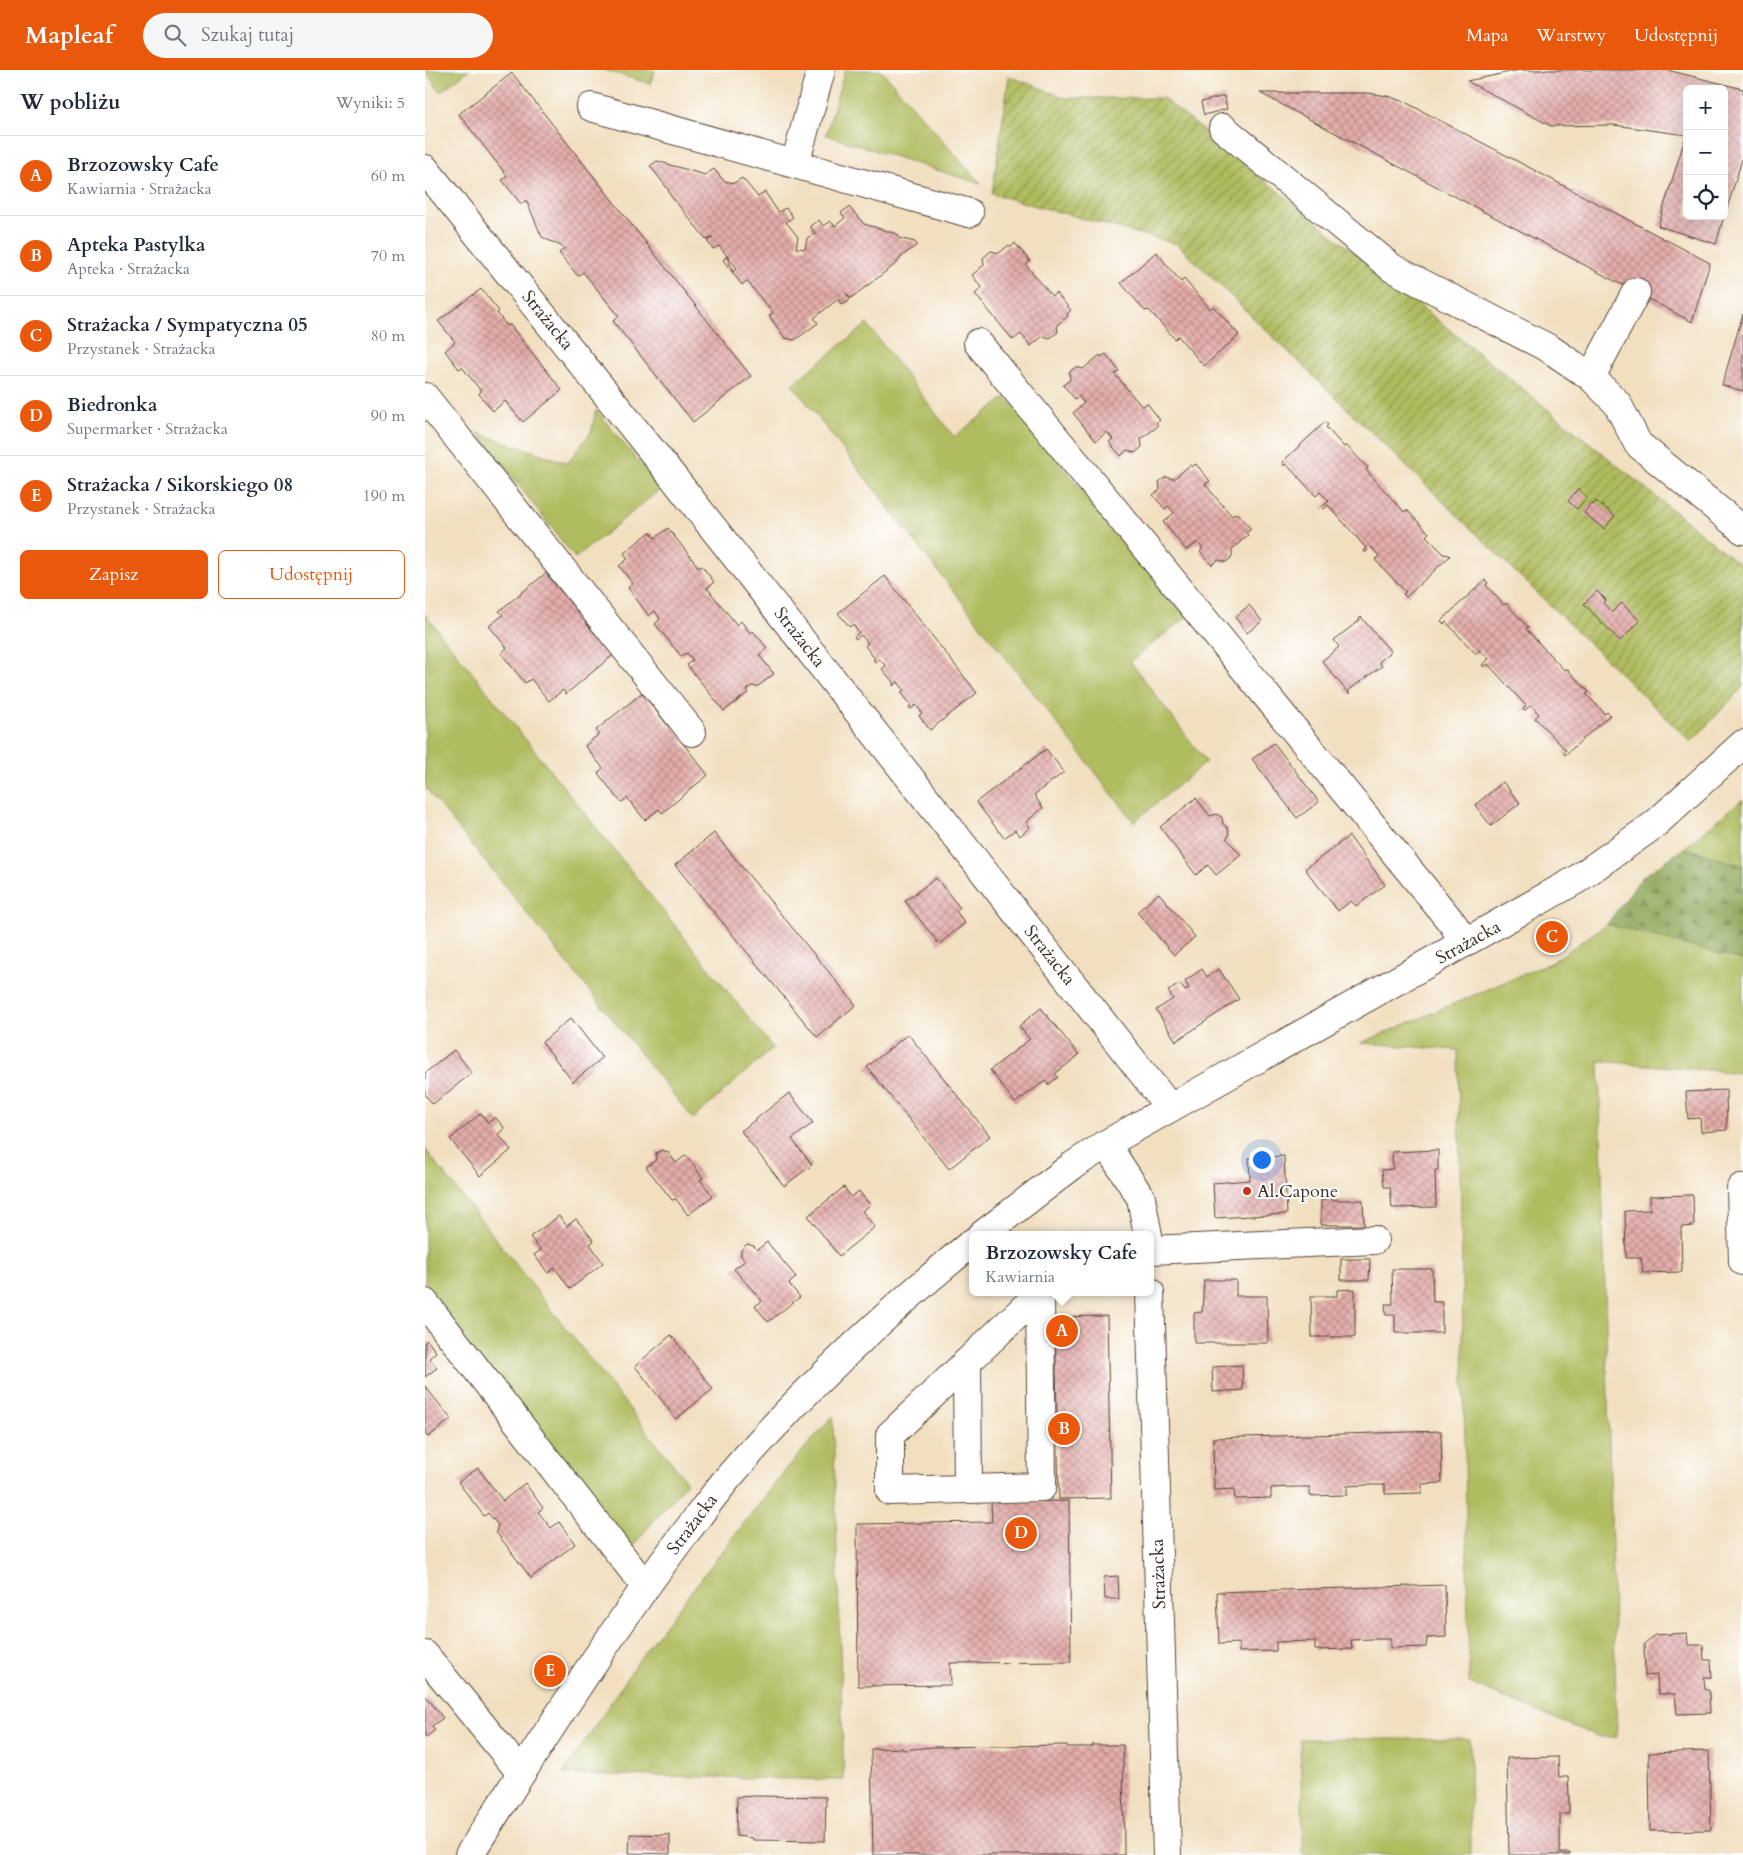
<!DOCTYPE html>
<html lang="pl">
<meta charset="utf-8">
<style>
:root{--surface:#fff;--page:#f6f6f7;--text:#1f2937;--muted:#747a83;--line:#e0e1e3;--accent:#ea580c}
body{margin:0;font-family:Cardo,serif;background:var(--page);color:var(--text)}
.controls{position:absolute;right:15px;top:15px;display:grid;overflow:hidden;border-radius:8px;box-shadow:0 5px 20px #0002}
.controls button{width:45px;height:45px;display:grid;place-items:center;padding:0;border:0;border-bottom:1px solid var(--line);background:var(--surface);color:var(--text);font:25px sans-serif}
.you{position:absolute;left:836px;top:1089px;width:18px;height:18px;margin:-12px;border:4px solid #fff;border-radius:50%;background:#1a73e8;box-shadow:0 0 0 8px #1a73e833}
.badge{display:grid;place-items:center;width:32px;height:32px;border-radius:50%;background:var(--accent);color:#fff;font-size:16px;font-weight:700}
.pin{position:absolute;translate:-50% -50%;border:2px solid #fff;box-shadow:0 1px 5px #0006}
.popup{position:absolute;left:544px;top:1161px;width:185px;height:65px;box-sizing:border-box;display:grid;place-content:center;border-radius:8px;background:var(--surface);filter:drop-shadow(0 1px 4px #0005);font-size:16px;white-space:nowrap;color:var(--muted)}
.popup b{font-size:19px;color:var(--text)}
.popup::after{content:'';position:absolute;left:50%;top:100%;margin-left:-10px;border:10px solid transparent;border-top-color:var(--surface)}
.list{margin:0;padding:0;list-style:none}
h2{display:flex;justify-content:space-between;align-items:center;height:65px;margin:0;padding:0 20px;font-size:21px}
h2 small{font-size:16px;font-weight:400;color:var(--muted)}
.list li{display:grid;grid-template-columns:32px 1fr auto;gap:15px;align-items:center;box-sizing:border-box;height:80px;padding:0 20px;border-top:1px solid var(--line)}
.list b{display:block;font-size:19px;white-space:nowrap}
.list p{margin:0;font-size:16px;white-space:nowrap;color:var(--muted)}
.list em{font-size:16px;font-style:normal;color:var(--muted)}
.actions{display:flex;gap:10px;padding:15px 20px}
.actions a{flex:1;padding:11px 0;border:1px solid var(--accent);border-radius:8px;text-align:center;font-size:18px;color:var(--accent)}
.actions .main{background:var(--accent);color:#fff}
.icon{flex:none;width:28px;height:28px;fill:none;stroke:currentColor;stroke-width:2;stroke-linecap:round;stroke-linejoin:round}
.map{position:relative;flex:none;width:1318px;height:1785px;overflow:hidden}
header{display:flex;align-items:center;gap:30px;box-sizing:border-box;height:70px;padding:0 25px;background:var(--accent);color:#fff}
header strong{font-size:24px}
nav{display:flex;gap:28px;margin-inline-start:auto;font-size:18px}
.search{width:350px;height:45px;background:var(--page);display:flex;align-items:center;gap:12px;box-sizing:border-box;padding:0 18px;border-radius:28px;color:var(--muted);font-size:19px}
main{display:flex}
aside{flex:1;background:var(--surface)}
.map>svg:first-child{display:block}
.green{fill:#afbc5e;stroke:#75733e}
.forest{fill:url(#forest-firs);stroke:#63673a}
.garden{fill:url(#garden-furrows);stroke:#75733e}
.building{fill:url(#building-cross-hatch)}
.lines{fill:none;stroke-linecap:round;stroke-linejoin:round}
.minor-casing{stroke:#564536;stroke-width:30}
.minor{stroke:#fff;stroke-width:28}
.poi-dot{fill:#c8321e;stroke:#fff;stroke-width:2}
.labels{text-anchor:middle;stroke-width:4;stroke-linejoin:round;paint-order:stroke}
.street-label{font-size:18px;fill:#3b2a1e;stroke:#fff}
.poi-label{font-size:18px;fill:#3b2a1e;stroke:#fff;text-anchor:start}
</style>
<header>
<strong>Mapleaf</strong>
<div class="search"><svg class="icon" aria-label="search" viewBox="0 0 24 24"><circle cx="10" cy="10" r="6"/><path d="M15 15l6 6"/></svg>Szukaj tutaj</div>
<nav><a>Mapa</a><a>Warstwy</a><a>Udostępnij</a></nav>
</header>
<main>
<aside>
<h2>W pobliżu<small>Wyniki: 5</small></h2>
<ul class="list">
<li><span class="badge">A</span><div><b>Brzozowsky Cafe</b><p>Kawiarnia · Strażacka</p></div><em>60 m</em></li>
<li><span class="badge">B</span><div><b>Apteka Pastylka</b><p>Apteka · Strażacka</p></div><em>70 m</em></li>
<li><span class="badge">C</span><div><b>Strażacka / Sympatyczna 05</b><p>Przystanek · Strażacka</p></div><em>80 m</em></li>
<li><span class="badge">D</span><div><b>Biedronka</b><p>Supermarket · Strażacka</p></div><em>90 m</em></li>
<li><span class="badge">E</span><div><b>Strażacka / Sikorskiego 08</b><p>Przystanek · Strażacka</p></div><em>190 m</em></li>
</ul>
<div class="actions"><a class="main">Zapisz</a><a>Udostępnij</a></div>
</aside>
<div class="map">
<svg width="1318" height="1785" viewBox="0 0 1318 1785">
<defs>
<pattern id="forest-firs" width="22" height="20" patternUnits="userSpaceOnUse" patternTransform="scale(1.25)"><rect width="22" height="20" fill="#8ba455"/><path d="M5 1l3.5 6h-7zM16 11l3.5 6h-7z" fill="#738646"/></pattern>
<pattern id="garden-furrows" width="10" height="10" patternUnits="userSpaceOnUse" patternTransform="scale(1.25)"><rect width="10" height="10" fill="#afbc5e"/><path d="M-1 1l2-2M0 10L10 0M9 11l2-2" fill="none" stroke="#90994d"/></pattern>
<pattern id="building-cross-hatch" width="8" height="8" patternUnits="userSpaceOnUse" patternTransform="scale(1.25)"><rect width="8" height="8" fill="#e4adab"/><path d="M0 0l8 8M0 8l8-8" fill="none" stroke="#ba8d8b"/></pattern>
</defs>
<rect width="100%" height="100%" fill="#fff"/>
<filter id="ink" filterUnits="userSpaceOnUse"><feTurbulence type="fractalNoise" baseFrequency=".02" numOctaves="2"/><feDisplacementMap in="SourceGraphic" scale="10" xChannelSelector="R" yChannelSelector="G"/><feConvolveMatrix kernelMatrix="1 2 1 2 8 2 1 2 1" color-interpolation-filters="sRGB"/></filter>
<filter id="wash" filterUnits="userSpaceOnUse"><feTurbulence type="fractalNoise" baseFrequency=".0096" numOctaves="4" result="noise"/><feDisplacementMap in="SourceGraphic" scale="20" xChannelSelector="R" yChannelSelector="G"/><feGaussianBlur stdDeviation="1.12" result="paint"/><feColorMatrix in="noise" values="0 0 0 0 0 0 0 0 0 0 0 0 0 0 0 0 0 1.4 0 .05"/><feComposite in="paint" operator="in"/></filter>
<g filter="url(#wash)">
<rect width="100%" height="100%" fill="#f1dfc0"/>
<g class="green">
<path d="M0 0H44L15 22Z"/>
<path d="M180 0H230L225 14Z"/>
<path d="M420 0H456L556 114 401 65Z"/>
<path d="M442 254 529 367 581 327 762 547 705 591 781 692 709 752 367 314Z"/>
<path d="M171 340 236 419 150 488 53 363 143 393 166 362Z"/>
<path d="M0 544 348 978 268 1049 0 717Z"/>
<path d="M1318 729V796L1259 778Z"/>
<path d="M1182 854 1318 890V1003L1174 991 1192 1667H1174L1044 1613 1033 980 936 973 1127 892Z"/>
<path d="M0 1079 262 1412 201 1484 0 1223Z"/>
<path d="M408 1346 419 1710 138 1704 222 1578 359 1402Z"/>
<path d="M875 1669H1045L1046 1785H878Z"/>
</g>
<path class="forest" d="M1259 778 1318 796V890L1182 854 1217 807Z"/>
<path class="garden" d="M584 6 641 28H738L1318 497V617L1266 672 752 174 567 124Z"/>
<g id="blocks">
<g class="building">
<path d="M1095 0H1242L1318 19V86L1300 145 1299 19H1262V146H1299L1291 174 1233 156 1261 65 1189 55 1126 56 1042 11Z"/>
<path d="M87 3 326 306 268 352 188 251 194 246 158 202 153 206 134 183 140 178 117 167 101 130 96 134 77 110 82 106 34 44Z"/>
<path d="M835 23H943L963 26 982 33 1285 193 1267 252Z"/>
<path d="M799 26 802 39 779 45 776 32Z"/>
<path d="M232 91 280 105 289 99 299 111 309 113 317 108 333 127 340 122 353 142 361 138 368 147 361 152 373 167 371 178 380 179 382 168 390 163 385 156 394 150 398 156 405 151 410 156 420 148 416 143 424 137 439 154 472 164 474 168 490 172 492 175 477 186 472 193 426 228 421 223 425 229 423 232 417 235 413 229 389 248 393 253 370 270 360 268 344 246 348 243 322 211 317 215 298 190 302 186 308 202 312 198 294 176 288 179 282 171 289 167 282 170 245 125 243 119 225 96Z"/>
<path d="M590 173 605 191 601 195 627 226 631 223 646 240 642 244 643 246 632 255 633 262 625 268 618 266 606 276 596 264 588 270 550 224 557 218 547 205 559 195 558 188 566 181 574 183 584 175 586 177Z"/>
<path d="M731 182 756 212 759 209 785 239 788 236 814 265 779 296 753 266 750 269 724 240 720 241 696 213Z"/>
<path d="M56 219 74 241 72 243 82 256 85 255 137 320 98 352 80 331 68 341 54 324 56 321 37 297 34 299 20 281 30 272 13 251Z"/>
<path d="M1318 244V321L1297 315Z"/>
<path d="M681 284 694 301 690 304 717 337 722 333 735 350 731 353 733 356 716 369 717 377 710 383 702 380 696 386 684 372 688 369 682 362 671 371 648 343 659 333 653 326 650 329 638 315 645 310 644 302 651 297 658 299 675 285 676 287Z"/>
<path d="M900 352 903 355 901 357 919 377 921 375 943 398 941 400 979 442 982 440 1004 463 1001 466 1020 485 1022 484 1025 486 981 527 978 524 981 522 950 490 954 486 946 477 940 483 938 481 941 478 903 435 899 439 897 437 904 431 895 422 891 426 861 394 859 396 857 392Z"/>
<path d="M771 394 785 411 780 414 793 430 807 446 812 443 826 459 821 463 823 465 807 479V486L805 489 801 492 793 490 787 495 775 482 778 479 773 472 761 480 738 452 749 443 743 436 740 439 728 425 735 420 734 412 741 407 749 409 765 395 767 397Z"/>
<path d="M1153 419 1162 427 1152 439 1143 431Z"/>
<path d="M1171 431 1190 446 1179 459 1159 443 1166 433 1168 435Z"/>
<path d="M243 458 274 498 277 496 289 512 282 518 312 555 316 551 325 563 328 561 342 578 334 585 349 604 332 617 327 616 322 620 324 622 299 641 262 595 268 590 262 583 256 586 230 554 235 549 230 541 224 546 203 518 208 514 194 496 203 489 199 483 225 462 230 468Z"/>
<path d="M121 503 149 537 151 535 163 550 160 552 188 585 141 624 138 620 124 631 106 609 100 613 91 602 76 583 82 578 64 556 78 545 74 541Z"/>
<path d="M460 506 552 623 505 660 494 646 497 643 491 635 486 639 484 637 486 635 476 622 479 620 473 612 468 616V612L457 599 461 596 454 589 450 592 448 590 450 589 440 576 443 573 436 565 431 569 429 567 434 563 428 554 425 557 413 543Z"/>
<path d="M1060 510 1063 513 1061 515 1079 535 1081 533 1103 557 1101 559 1139 600 1141 598 1164 622 1161 624 1180 644 1182 642 1185 645 1140 685 1138 682 1141 680 1110 648 1114 644 1106 635 1099 641 1098 639 1101 636 1063 594 1059 597 1057 595 1064 589 1055 580 1051 584 1021 552 1019 554 1016 551Z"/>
<path d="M1172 521 1181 530 1178 533 1187 542 1197 533 1215 551 1195 571 1159 534Z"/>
<path d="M824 535 837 551 822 563 810 547Z"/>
<path d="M936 547 966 582 954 592 957 596 924 620V624L897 591 914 577 909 570 935 550 934 549Z"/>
<path d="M217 623 244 657 247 654 259 669 256 671 283 705 237 743 234 739 220 750 202 728 197 732 192 728 173 703 178 698 160 676 174 664 171 660Z"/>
<path d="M849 673 894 732 872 748 827 689Z"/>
<path d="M621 679 639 702 609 725 618 738 601 752 605 757 595 766 590 760 579 768 551 732Z"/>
<path d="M1078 712 1095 733 1066 756 1050 735Z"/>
<path d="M771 728 785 746 792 744 797 748 798 754 803 758 804 766 801 768 816 785 791 805 783 795 771 805 735 757Z"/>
<path d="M289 763 431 935 392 967 250 795Z"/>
<path d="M924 766 960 815 931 836 926 831 913 841 880 799Z"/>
<path d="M511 808 535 838 531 841 540 853 514 874 480 831Z"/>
<path d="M734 823 770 867 749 885 712 842Z"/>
<path d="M777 899 782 907 794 899 814 929 751 971 731 940 748 929 743 921 755 914 760 921 764 918 760 911Z"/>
<path d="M616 938 654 985 630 1004 633 1007 623 1015 620 1011 590 1033 565 1000 605 969 594 956Z"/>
<path d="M146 948 177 988 148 1012 117 972Z"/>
<path d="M483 964 565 1066 524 1099 442 997Z"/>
<path d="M29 980 47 1003 8 1034 0 1025V1003Z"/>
<path d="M1301 1020 1302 1060 1276 1062 1275 1048 1263 1049 1261 1022Z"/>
<path d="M364 1023 388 1053 367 1069 387 1095 359 1116 316 1061Z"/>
<path d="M56 1043 63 1053 70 1047 78 1056 79 1059 73 1064 86 1080 55 1106 25 1069Z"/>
<path d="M237 1080 243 1082 251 1093 261 1085 278 1108 275 1110 288 1126 263 1145 251 1129 247 1130 221 1097 231 1090V1083Z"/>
<path d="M1013 1080V1100H1010L1011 1137 967 1138 965 1117H959L957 1100 968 1099 967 1082Z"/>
<path d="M859 1086 862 1144 790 1148 788 1113 825 1110 824 1088Z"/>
<path d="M419 1117 426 1127 434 1121 445 1135 437 1141 450 1157 414 1186 383 1146Z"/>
<path d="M899 1122H906L907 1130H938L939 1155H896V1130H900Z"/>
<path d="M1268 1125 1269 1156 1256 1157 1257 1202 1218 1203 1216 1188H1201L1200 1141 1225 1140V1126Z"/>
<path d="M134 1146 142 1156 151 1149 169 1171 165 1174 178 1193 145 1219 130 1198 123 1203 109 1185 116 1180 105 1167Z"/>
<path d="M342 1172 371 1207 364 1214 375 1227 343 1252 330 1236 337 1231 309 1199 320 1191 316 1186V1180L322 1174 329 1176 332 1180Z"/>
<path d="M916 1189H945L944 1210H916Z"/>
<path d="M967 1199H1007L1008 1232H1017V1263H970V1245H961L960 1234H968Z"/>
<path d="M779 1210H811V1226H842L843 1273H769V1243L777 1242Z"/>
<path d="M930 1219V1267H887L886 1226H912V1220Z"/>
<path d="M682 1246 686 1428 634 1429 630 1247Z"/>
<path d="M246 1265 288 1319 251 1349 210 1296Z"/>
<path d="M2 1270 11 1282 4 1288 12 1298 0 1307V1272Z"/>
<path d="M817 1295 818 1320 788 1322 787 1297Z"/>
<path d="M0 1316 26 1349 3 1367 0 1363Z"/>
<path d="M1016 1361 1017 1413 997 1414V1423L960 1424V1415H941L922 1416V1425L885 1426V1417H870L846 1418V1428L810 1429 809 1419 789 1420 788 1368Z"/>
<path d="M53 1398 78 1431 100 1413 118 1438 113 1442 126 1458 134 1452 150 1474 106 1508 71 1462 73 1455 63 1443 59 1446 33 1412Z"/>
<path d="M644 1431 646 1592 525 1593 526 1615 433 1616 432 1454 567 1452 566 1432Z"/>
<path d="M693 1506 694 1529H680L679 1507Z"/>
<path d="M1020 1515 1021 1567 1002 1568 1001 1577 965 1578V1569H946L926 1570 927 1579 890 1580V1571L851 1572V1581L814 1582V1573L794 1574 792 1522Z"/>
<path d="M1262 1563 1263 1575H1278L1279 1590H1286L1287 1607H1279L1280 1620H1284L1285 1643 1252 1644 1250 1624H1233L1232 1605 1220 1606 1219 1574 1230 1565Z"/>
<path d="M0 1625 18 1648 7 1656 10 1660 0 1668Z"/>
<path d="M642 1675V1677H667V1675H698L699 1785H448L446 1679 477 1678V1680L508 1677Z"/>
<path d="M1284 1681 1286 1760 1225 1761 1224 1683Z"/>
<path d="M1133 1687 1134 1707H1143L1144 1726V1744H1135V1783H1145V1785H1084L1082 1688Z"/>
<path d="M329 1726 401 1727 400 1771 328 1770V1768L311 1766 312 1727Z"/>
<path d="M205 1764 245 1765V1784L204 1783Z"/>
</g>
</g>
</g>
<g filter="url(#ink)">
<use href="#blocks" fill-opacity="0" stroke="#564536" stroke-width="1"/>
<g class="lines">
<g class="minor-casing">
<g id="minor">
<path d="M166 37 544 143"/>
<path d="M798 58 967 198 1125 279 1166 307 1192 333 1213 374 1318 460"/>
<path d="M370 94 396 0"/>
<path d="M0 99 244 402 745 1038"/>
<path d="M553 273 1028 854 1040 873"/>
<path d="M1166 307 1211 222"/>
<path d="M0 327 267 662"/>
<path d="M681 1074 716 1128 723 1165"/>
<path d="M1316 1118 1318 1191"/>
<path d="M557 1165 647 1096 681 1074 1151 810 1229 755 1318 674"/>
<path d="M726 1180 949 1170"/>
<path d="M725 1222 742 1785"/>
<path d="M615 1223 617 1417 465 1421V1365L615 1223 617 1222"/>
<path d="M0 1233 220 1516"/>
<path d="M542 1292 543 1419"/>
<path d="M0 1585 96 1703"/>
<path d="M44 1785C114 1676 182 1566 261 1462 277 1442 291 1421 308 1402 381 1317 462 1242 548 1172"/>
</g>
</g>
<use href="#minor" class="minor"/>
</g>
</g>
<circle class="poi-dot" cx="822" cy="1121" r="5"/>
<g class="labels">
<g class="street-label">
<text transform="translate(123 250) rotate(51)" y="6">Strażacka</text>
<text transform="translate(375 567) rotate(52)" y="6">Strażacka</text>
<text transform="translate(1043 872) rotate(-29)" y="6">Strażacka</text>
<text transform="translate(625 885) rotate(52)" y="6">Strażacka</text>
<text transform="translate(267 1454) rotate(-53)" y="6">Strażacka</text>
<text transform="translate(733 1504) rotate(-92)" y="6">Strażacka</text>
</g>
<g class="poi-label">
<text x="832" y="1127">Al.Capone</text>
</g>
</g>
</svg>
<div class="controls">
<button>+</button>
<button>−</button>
<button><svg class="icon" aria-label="locate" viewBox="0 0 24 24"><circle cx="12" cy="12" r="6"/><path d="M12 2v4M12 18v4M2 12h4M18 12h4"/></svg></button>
</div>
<div class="you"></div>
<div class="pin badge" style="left:637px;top:1261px">A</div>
<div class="popup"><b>Brzozowsky Cafe</b>Kawiarnia</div>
<div class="pin badge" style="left:639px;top:1359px">B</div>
<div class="pin badge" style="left:1127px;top:867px">C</div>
<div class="pin badge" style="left:596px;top:1463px">D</div>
<div class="pin badge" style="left:125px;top:1601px">E</div>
</div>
</main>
